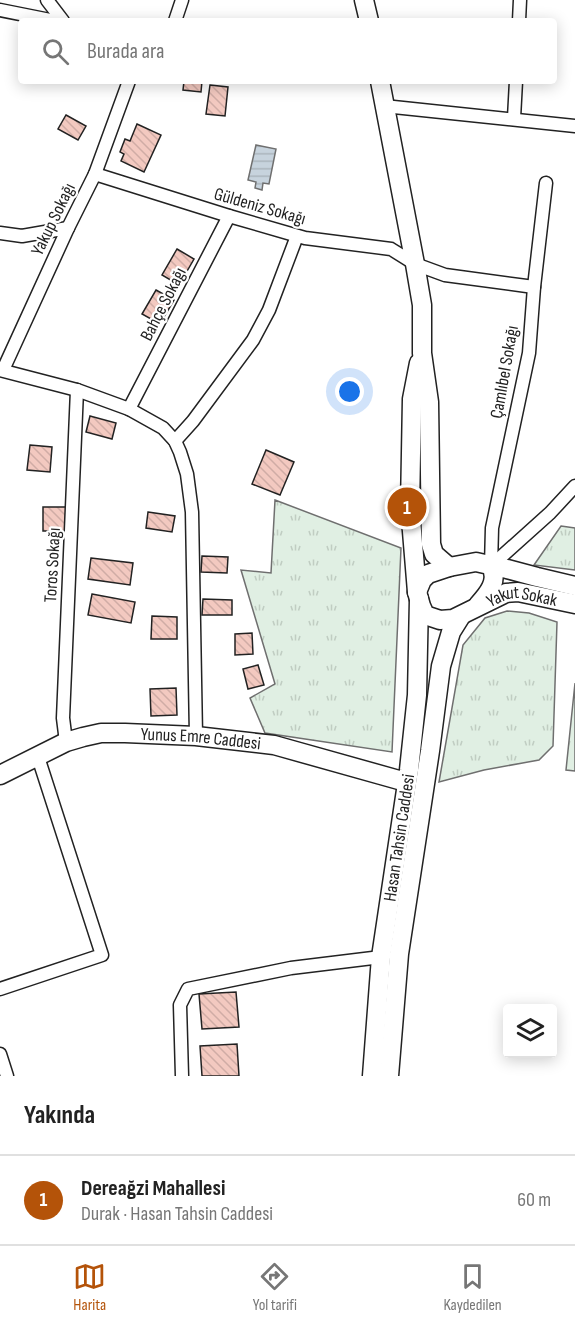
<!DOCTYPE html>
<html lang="tr">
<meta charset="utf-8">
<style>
:root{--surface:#fff;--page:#f2f2f2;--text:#222;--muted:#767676;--line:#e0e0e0;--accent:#b45309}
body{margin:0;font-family:"Sofia Sans Condensed",sans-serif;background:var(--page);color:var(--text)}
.controls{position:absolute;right:18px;bottom:18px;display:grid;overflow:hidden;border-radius:6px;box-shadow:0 3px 15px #0003}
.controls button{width:54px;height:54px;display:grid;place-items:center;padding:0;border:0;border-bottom:2px solid var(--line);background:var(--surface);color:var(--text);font:30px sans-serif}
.you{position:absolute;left:350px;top:392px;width:21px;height:21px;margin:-15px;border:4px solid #fff;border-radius:50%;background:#1a73e8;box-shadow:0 0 0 9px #1a73e833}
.badge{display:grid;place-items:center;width:39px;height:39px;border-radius:50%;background:var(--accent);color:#fff;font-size:20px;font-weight:700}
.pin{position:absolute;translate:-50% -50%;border:3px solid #fff;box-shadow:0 2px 6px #0006}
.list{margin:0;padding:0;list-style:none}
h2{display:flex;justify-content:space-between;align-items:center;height:78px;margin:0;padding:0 24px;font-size:26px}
h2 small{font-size:20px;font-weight:400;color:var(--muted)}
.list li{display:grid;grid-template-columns:39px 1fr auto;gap:18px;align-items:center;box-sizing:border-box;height:90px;padding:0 24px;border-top:2px solid var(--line)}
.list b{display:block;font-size:22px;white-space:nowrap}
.list p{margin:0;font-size:20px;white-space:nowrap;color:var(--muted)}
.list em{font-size:20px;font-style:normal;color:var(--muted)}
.icon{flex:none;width:33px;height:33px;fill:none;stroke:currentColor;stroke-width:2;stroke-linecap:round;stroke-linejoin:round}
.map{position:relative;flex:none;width:575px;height:1076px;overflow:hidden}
.search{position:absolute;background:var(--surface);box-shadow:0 3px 15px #0003;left:18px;right:18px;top:18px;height:66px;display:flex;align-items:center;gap:15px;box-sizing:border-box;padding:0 21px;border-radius:6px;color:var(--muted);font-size:22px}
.sheet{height:168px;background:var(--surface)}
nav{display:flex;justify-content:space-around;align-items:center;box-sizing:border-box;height:84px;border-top:2px solid var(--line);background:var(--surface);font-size:16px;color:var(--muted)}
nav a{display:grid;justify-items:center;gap:3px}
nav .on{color:var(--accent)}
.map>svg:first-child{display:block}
.grass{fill:url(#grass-tufts);stroke:#6f6f6f;stroke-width:1.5}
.water{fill:url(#water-rules);stroke:#6f6f6f;stroke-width:1.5}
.building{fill:url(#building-back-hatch);stroke:#222;stroke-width:1.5}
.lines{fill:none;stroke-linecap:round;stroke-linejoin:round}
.street-casing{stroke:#222;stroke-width:15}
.secondary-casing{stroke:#222;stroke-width:21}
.street{stroke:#fff;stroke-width:12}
.secondary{stroke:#fff;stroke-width:18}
.labels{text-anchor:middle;stroke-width:4.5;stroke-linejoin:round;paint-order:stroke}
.street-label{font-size:18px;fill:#222;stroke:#fff}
</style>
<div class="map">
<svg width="575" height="1076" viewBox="0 0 575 1076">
<defs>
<pattern id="grass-tufts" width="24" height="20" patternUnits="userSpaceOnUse" patternTransform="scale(1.5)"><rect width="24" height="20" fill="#e0efe3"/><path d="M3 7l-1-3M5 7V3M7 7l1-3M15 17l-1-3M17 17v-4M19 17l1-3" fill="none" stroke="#c0cdc2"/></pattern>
<pattern id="water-rules" width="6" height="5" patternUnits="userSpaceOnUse" patternTransform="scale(1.5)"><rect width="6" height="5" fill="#c7d3dd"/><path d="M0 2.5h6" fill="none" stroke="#abb5bd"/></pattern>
<pattern id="building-back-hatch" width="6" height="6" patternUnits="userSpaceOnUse" patternTransform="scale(1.5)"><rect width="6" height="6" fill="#f3c9c0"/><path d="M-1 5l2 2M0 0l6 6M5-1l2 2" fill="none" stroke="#d0aca5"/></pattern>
</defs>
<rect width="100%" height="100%" fill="#fff"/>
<g class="grass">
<path d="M275 500 401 548 392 752 265 733 250 698 275 684 241 570 271 573Z"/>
<path d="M561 526 575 528V570L534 565Z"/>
<path d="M507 611 529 613 557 622 553 746 539 760 484 770 439 782 463 645 485 618Z"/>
<path d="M575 683V771L566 770Z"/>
</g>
<path class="water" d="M256 145 276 149 269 184 263 183 262 190 255 188 256 182 248 180Z"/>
<g class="building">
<path d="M184 81H202L201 92 183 90Z"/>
<path d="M210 85 228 87 225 116 206 114Z"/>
<path d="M66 115 86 126 78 140 58 129Z"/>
<path d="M137 124 161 135 144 172 121 161 124 154 120 152 125 139 130 141Z"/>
<path d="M177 249 194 259 179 285 162 275Z"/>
<path d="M156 290 174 300 160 324 142 314Z"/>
<path d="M90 416 116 423 112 439 86 432Z"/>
<path d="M30 445 52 447 50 472 27 470Z"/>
<path d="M266 450 294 462 280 495 252 484Z"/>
<path d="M43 507H66L65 531H43Z"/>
<path d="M148 512 175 516 172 532 146 528Z"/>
<path d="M202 556 228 557 227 573 201 572Z"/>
<path d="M91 558 133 563 130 585 88 579Z"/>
<path d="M92 594 135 602 131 623 88 615Z"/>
<path d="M203 599 232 600V615H202Z"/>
<path d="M152 616 177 617V639H151Z"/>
<path d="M252 633 253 654 235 655V634Z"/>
<path d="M258 665 264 685 248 689 243 669Z"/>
<path d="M176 688 177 715 151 716 150 689Z"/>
<path d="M236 992 239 1027 202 1029 199 994Z"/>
<path d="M237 1044 239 1076H202L200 1046Z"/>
</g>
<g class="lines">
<g class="street-casing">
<g id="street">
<path d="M47 0 63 21"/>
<path d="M0 10 55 21"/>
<path d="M175 21 182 0"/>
<path d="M519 21 520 0"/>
<path d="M384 106 575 126"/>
<path d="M514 118 516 81"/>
<path d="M95 174 229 216 305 238 391 249 415 264 445 275 534 287"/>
<path d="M0 233 22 236 68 228"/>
<path d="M0 370 77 390 129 409 163 428 175 441 180 452 187 474 192 512 196 736"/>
<path d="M3 370 68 228 95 174 129 81"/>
<path d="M129 409 229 216"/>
<path d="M175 441 193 421 253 340 269 310 297 236"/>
<path d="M491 566 492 528 529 353 534 287 546 183"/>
<path d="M491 566 550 513 575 486"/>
<path d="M66 742 63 718 77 390"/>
<path d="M0 989 102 955 38 757"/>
<path d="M0 1054 7 1076"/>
<path d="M182 1076 180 1005 188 989 291 968 381 957"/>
</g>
</g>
<g class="secondary-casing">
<g id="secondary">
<path d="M364 0 369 21"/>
<path d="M380 81 415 264 422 305V353L429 402 431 544 434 554 449 567"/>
<path id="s1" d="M419 363 412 399 410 507 417 592 421 606 425 615 440 620 453 619 506 593 518 592 575 604"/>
<path d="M417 592 422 580 428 574 449 567 476 562 507 569 537 577 575 586"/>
<path d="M478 605C488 594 499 581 491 566"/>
<path id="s2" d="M0 775 66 742 83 737 101 733H125L196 736 274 745 406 782"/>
<path id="s3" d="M372 1076 381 957 409 770 417 695 419 599"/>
<path d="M389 1076 399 954 430 751 441 666 451 632 461 616"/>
</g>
</g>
<use href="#street" class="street"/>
<use href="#secondary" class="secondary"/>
</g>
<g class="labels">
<g class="street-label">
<text transform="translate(260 206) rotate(16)" y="6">Güldeniz Sokağı</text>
<text transform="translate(53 219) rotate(-64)" y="6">Yakup Sokağı</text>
<text transform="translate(163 304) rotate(-63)" y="6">Bahçe Sokağı</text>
<text transform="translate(504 372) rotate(-80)" y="6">Çamlıbel Sokağı</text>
<text transform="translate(52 565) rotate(-87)" y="6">Toros Sokağı</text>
<text dy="6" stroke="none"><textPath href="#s1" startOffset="358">Yakut Sokak</textPath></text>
<text dy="6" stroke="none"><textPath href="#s2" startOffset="210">Yunus Emre Caddesi</textPath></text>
<text dy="6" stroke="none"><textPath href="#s3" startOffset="240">Hasan Tahsin Caddesi</textPath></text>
</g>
</g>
</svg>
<div class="controls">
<button><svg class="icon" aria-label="layers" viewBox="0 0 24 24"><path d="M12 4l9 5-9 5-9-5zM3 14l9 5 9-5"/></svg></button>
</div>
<div class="you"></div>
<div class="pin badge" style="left:407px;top:507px">1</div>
<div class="search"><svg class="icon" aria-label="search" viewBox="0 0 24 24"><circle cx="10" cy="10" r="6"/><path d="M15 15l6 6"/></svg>Burada ara</div>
</div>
<section class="sheet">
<h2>Yakında<small></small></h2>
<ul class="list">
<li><span class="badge">1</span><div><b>Dereağzi Mahallesi</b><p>Durak · Hasan Tahsin Caddesi</p></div><em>60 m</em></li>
</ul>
</section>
<nav>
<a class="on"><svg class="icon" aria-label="map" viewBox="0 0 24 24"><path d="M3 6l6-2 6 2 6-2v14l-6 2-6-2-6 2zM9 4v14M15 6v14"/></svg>Harita</a>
<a><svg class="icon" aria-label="directions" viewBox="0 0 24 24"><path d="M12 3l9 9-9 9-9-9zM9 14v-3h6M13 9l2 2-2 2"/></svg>Yol tarifi</a>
<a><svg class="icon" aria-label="saved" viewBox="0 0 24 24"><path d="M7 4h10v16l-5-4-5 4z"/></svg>Kaydedilen</a>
</nav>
